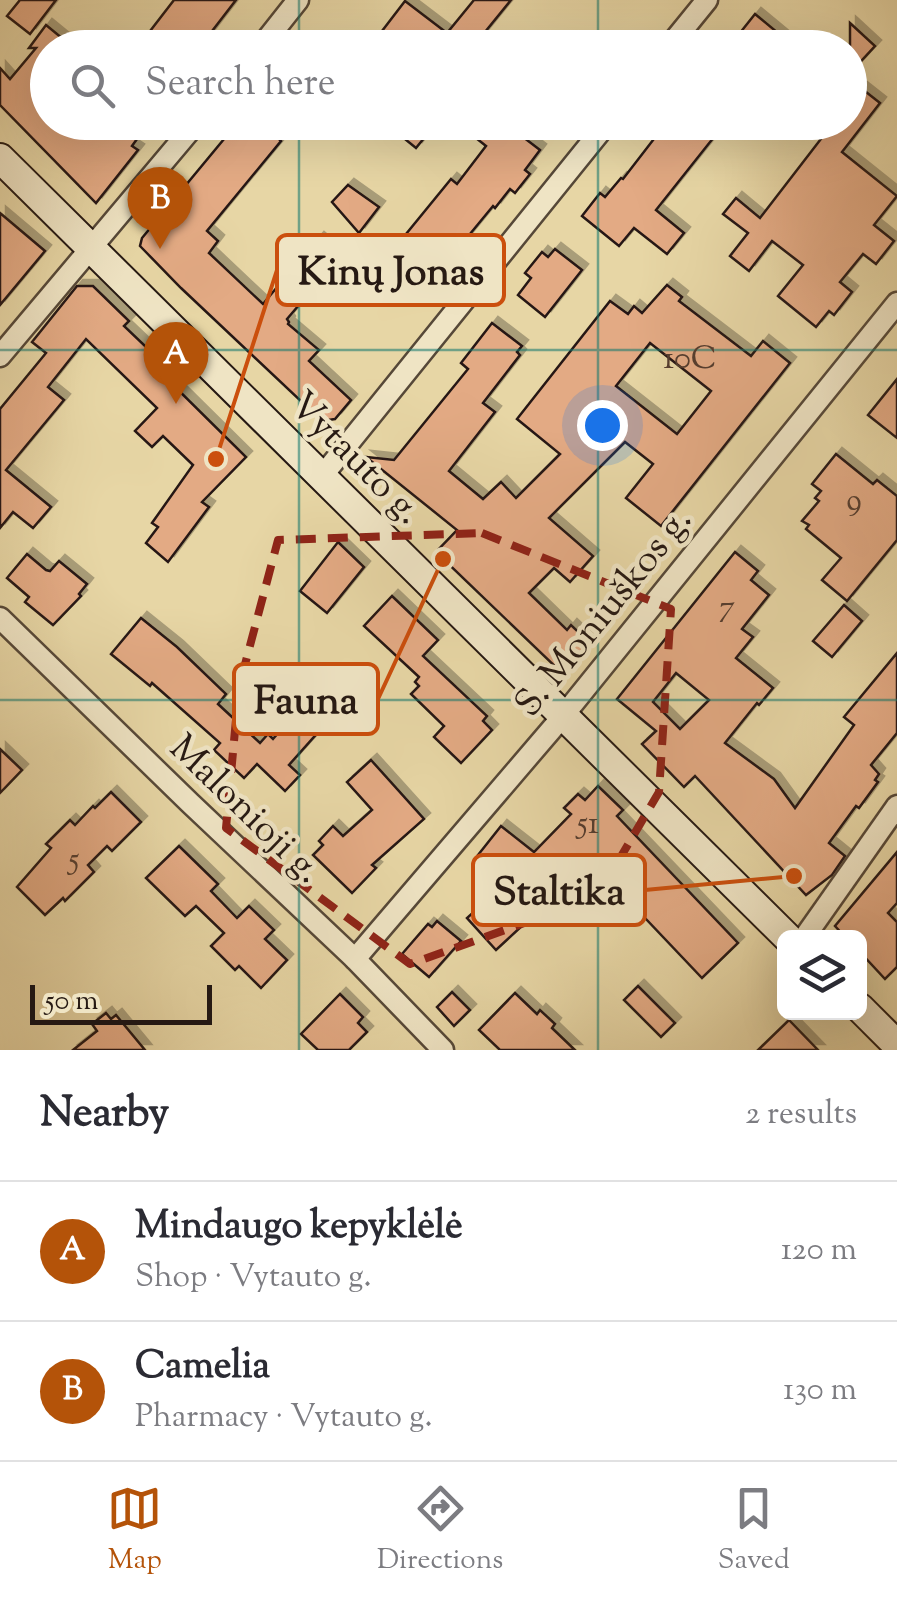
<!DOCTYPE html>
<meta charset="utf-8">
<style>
:root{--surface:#fff;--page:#f2f2f3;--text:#2b2b33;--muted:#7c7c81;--line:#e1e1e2;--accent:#b45309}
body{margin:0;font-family:"Sorts Mill Goudy",serif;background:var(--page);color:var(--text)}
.controls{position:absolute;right:30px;bottom:30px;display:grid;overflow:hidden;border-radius:15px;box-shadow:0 10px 40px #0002}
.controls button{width:90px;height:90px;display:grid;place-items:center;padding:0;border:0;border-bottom:2px solid var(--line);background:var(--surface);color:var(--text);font:50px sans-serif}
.scale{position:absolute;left:30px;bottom:25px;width:182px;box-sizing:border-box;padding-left:10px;border:5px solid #261913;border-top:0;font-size:28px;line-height:35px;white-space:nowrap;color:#261913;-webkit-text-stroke:8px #efe4c4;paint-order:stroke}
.you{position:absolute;left:602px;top:425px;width:35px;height:35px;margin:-25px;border:8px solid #fff;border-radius:50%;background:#1a73e8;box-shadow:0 0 0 15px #1a73e833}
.badge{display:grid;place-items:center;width:65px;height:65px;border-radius:50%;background:var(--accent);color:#fff;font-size:32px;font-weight:700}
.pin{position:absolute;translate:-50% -82px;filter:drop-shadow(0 2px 5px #0008)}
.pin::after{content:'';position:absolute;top:52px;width:35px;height:30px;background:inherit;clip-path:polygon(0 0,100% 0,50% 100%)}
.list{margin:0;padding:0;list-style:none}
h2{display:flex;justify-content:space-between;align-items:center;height:130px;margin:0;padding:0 40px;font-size:42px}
h2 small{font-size:32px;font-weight:400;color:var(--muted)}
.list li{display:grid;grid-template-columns:65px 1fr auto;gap:30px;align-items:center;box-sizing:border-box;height:140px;padding:0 40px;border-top:2px solid var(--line)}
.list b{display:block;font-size:38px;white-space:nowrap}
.list p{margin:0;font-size:32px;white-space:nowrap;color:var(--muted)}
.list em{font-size:32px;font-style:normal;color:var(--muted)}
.icon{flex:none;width:55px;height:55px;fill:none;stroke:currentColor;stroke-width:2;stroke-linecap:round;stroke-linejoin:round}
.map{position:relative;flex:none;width:897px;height:1050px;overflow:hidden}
.search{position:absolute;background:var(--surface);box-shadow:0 10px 40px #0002;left:30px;right:30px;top:30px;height:110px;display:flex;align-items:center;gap:25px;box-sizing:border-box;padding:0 35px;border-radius:55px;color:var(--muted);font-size:38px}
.sheet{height:410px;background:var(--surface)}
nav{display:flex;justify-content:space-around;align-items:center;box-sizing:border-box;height:140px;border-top:2px solid var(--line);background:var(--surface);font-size:28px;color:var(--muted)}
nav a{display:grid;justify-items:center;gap:5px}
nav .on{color:var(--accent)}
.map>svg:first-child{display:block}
.building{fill:#e3aa84;stroke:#261913;stroke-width:2.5;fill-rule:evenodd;filter:url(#shadow)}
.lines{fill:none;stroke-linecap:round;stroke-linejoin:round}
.street-casing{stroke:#564838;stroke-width:25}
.secondary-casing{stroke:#261913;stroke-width:32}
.street{stroke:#efe4c4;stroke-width:20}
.secondary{stroke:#efe4c4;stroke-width:28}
.marked{fill:none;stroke:#8f2418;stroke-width:8;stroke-dasharray:20 12;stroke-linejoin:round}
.grid{fill:none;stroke:#0f766e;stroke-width:2.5;stroke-opacity:0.55}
.labels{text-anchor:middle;stroke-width:9;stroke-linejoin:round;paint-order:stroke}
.number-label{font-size:32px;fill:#553d2f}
.street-label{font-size:38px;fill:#261913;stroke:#efe4c4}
.leader{fill:none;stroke:#cb4f0d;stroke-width:4}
.callout-dot{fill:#cb4f0d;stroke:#efe4c4;stroke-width:4}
.callout{fill:#efe4c4;stroke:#cb4f0d;stroke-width:4}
.callout-label{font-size:40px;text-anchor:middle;font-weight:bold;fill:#261913}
</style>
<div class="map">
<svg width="897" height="1050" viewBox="0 0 897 1050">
<defs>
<filter id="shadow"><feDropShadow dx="6" dy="-6" stdDeviation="0" flood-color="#0004"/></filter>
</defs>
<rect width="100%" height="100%" fill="#e7d6a5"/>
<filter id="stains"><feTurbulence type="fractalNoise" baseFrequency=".002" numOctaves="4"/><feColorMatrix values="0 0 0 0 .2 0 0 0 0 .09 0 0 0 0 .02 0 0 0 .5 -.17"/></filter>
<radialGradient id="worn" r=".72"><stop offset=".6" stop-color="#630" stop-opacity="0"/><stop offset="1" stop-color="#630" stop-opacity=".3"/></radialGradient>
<g class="building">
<path d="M20 0H56L30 34 7 16Z"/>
<path d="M174 0H236L199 48H137Z"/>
<path d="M474 0H511L472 48H369L405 1 447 33Z"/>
<path d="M755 14 796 48H728Z"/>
<path d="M850 23 875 46 850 73Z"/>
<path d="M46 25 74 48H48V122H140L130 134 137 139 132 146 138 150 96 203 0 105V68L10 79 36 48H29Z"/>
<path d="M861 88 880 103 842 152 897 196 874 225 894 241 876 264 863 254 840 282 852 292 834 315 829 311 816 327 778 296 803 265 772 241 749 271 730 256 748 233 723 214 736 198 760 218 834 122H850V103Z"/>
<path d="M235 122H265L280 134 277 137 281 141 207 231 218 241 209 253 263 304 318 238 340 257 287 319 289 322 288 324 319 350 309 361 351 400 335 419 322 421 181 288 140 246 142 238 224 139Z"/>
<path d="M384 122H437L416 148Z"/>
<path d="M456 122H496L508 131 510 127 540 150 525 170 530 174 515 193 510 189 495 208 493 206 442 268 443 270 418 298 384 261 451 179 457 184 486 146Z"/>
<path d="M667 122H707L718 132 656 210 684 233 667 254 634 228 619 246 582 216 600 193 605 197 621 178 623 179Z"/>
<path d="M348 185 379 207 359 233 332 202Z"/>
<path d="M0 213 45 251 0 305Z"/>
<path d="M555 249 582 270 545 317 518 295 531 278 525 273 542 252 548 257Z"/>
<path d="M667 285 682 297 679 301 751 356 763 341 790 363 661 526 626 498 653 464 625 442 549 518 593 556 570 582 554 568 529 593 567 630 571 625 591 644 565 676 436 552 457 530 366 457 394 460 468 369 461 363 492 323 522 346 517 352 520 355 483 403 495 412 449 471 483 499 501 482 516 498 560 454 517 419 610 301 628 314 634 306 642 313ZM650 343 711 391 677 434 616 386Z"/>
<path d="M77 286H93L129 321 124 326 167 367 161 373 246 457 202 502 209 507 168 562 146 543 158 527 152 523 193 465 163 436 152 447 135 431 157 408 86 339 48 387 64 400 6 470 51 507 33 528 13 512 0 528V409L46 353 32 342Z"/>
<path d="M897 379V438L868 415Z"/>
<path d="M836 454 873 484 877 480 897 496V540L847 601 822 580 841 558 806 529 809 525 802 521 819 501 815 498 821 491 812 484Z"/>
<path d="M338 542 364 567 327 613 300 591Z"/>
<path d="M735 552 758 571 751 580 769 595 742 629 753 637 736 658 773 688 759 705 757 703 725 743 774 779 795 808 854 725 844 717 897 653V733L871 765 879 774 875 780 878 782 859 808 856 806 829 843 845 856 832 875 806 895 695 776 684 787 642 744 656 731 617 699ZM676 673 709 700 680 729 653 702Z"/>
<path d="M27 554 46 570 50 571 59 561 87 584 79 594 81 596 53 625 25 602 29 597 7 578Z"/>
<path d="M392 596 438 640 423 656 487 716 483 721 492 730 461 763 434 737 444 726 411 694 419 686 415 682 419 677 364 626Z"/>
<path d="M844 605 862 621 832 657 813 641Z"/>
<path d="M141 618 177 647 226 694 218 704 260 743 268 734 273 739 307 700 329 720 289 765 300 775 285 791 257 764 244 778 214 750 220 743 152 683 150 686 111 654Z"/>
<path d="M0 749 22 770 0 793Z"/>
<path d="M371 760 424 819 372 865 376 868 352 893 313 855 323 845 319 841 333 826 343 836 372 810 347 782Z"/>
<path d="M598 786 623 810 617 816 738 943 702 978 589 859 574 874 572 872 525 923 496 950 467 918 509 880 478 855 501 826 534 852 571 814 564 808 578 794 585 800Z"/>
<path d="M111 792 141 822 112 851 107 846 88 865 94 872 65 901 63 898 45 915 17 887 51 848 46 844 70 820 75 825 93 806 95 808Z"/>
<path d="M179 846 218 884 211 891 237 918 249 906 274 930 265 939 287 960 261 988 239 966 235 970 211 946 224 933 196 906 185 916 146 878Z"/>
<path d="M897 852V903L888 913 897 922V967L885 979 860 952V938H846L835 926Z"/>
<path d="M437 921 461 941 429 977 402 954 428 924 432 927Z"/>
<path d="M638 986 675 1023 661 1037 624 1000Z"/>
<path d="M452 992 470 1010 454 1026 437 1007Z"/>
<path d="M515 993 537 1014 540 1010 555 1024 552 1028 575 1050H500L479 1030Z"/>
<path d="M340 994 363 1017 358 1023 367 1032 349 1050H318L301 1034Z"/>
<path d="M106 1013 111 1019 116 1015 145 1050H73L97 1031 92 1024Z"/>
<path d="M789 1020 818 1050H758Z"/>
</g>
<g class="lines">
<g class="street-casing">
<g id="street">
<path d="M260 48 298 0"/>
<path d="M668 48 707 0"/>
<path d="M0 356 197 122"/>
<path d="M323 475 608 122"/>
<path d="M0 618 190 803 355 959 443 1050"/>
<path d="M804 938 897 806"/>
<path d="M355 959 563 716 897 303"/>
</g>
</g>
<g class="secondary-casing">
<g id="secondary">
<path d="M0 158 788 938"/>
<path d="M860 1008 897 1045"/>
</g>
</g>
<use href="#street" class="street"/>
<use href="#secondary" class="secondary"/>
</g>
<path class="marked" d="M482 533 671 609 659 792 597 897 410 964 226 828 239 687 278 540Z"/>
<path class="grid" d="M299 0V48M598 0V48M299 122V1050M598 122V1050M0 350H897M0 700H897"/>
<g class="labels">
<g class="number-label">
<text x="690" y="368">10C</text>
<text x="854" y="510">9</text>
<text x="727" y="616">7</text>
<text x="588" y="833">51</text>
<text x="74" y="869">5</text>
</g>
<g class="street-label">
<text transform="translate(357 457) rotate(45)" y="13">Vytauto g.</text>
<text transform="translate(602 611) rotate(-51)" y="13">S. Moniuškos g.</text>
<text transform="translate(247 808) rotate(44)" y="13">Malonioji g.</text>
</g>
</g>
<path class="leader" d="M216 459L277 270M443 559L378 699M794 876L645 890"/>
<g class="callout-dot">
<circle cx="216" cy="459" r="10"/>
<circle cx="443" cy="559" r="10"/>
<circle cx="794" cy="876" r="10"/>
</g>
<g class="callout">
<rect x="277" y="235" width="227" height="70" rx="10"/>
<rect x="234" y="664" width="144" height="70" rx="10"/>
<rect x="473" y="855" width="172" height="70" rx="10"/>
</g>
<g class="callout-label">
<text x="391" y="284">Kinų Jonas</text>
<text x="306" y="713">Fauna</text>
<text x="559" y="904">Staltika</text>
</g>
<rect width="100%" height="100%" filter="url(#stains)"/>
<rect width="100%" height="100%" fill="url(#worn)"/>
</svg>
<div class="controls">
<button><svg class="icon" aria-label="layers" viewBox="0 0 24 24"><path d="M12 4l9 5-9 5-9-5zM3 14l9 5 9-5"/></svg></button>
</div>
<div class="scale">50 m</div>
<div class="you"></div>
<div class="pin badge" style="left:176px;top:404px">A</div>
<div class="pin badge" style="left:160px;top:249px">B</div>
<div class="search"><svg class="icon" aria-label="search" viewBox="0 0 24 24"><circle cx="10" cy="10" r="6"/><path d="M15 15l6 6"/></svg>Search here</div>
</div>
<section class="sheet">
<h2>Nearby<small>2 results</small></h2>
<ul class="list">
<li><span class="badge">A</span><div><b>Mindaugo kepyklėlė</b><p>Shop · Vytauto g.</p></div><em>120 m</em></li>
<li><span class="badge">B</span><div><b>Camelia</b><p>Pharmacy · Vytauto g.</p></div><em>130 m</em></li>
</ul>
</section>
<nav>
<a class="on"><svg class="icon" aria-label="map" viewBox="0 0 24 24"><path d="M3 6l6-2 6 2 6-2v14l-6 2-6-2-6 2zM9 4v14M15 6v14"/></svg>Map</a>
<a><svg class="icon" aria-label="directions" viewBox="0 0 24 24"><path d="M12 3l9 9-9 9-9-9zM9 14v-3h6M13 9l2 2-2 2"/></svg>Directions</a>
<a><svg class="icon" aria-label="saved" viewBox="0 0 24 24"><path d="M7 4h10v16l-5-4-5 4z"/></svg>Saved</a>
</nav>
